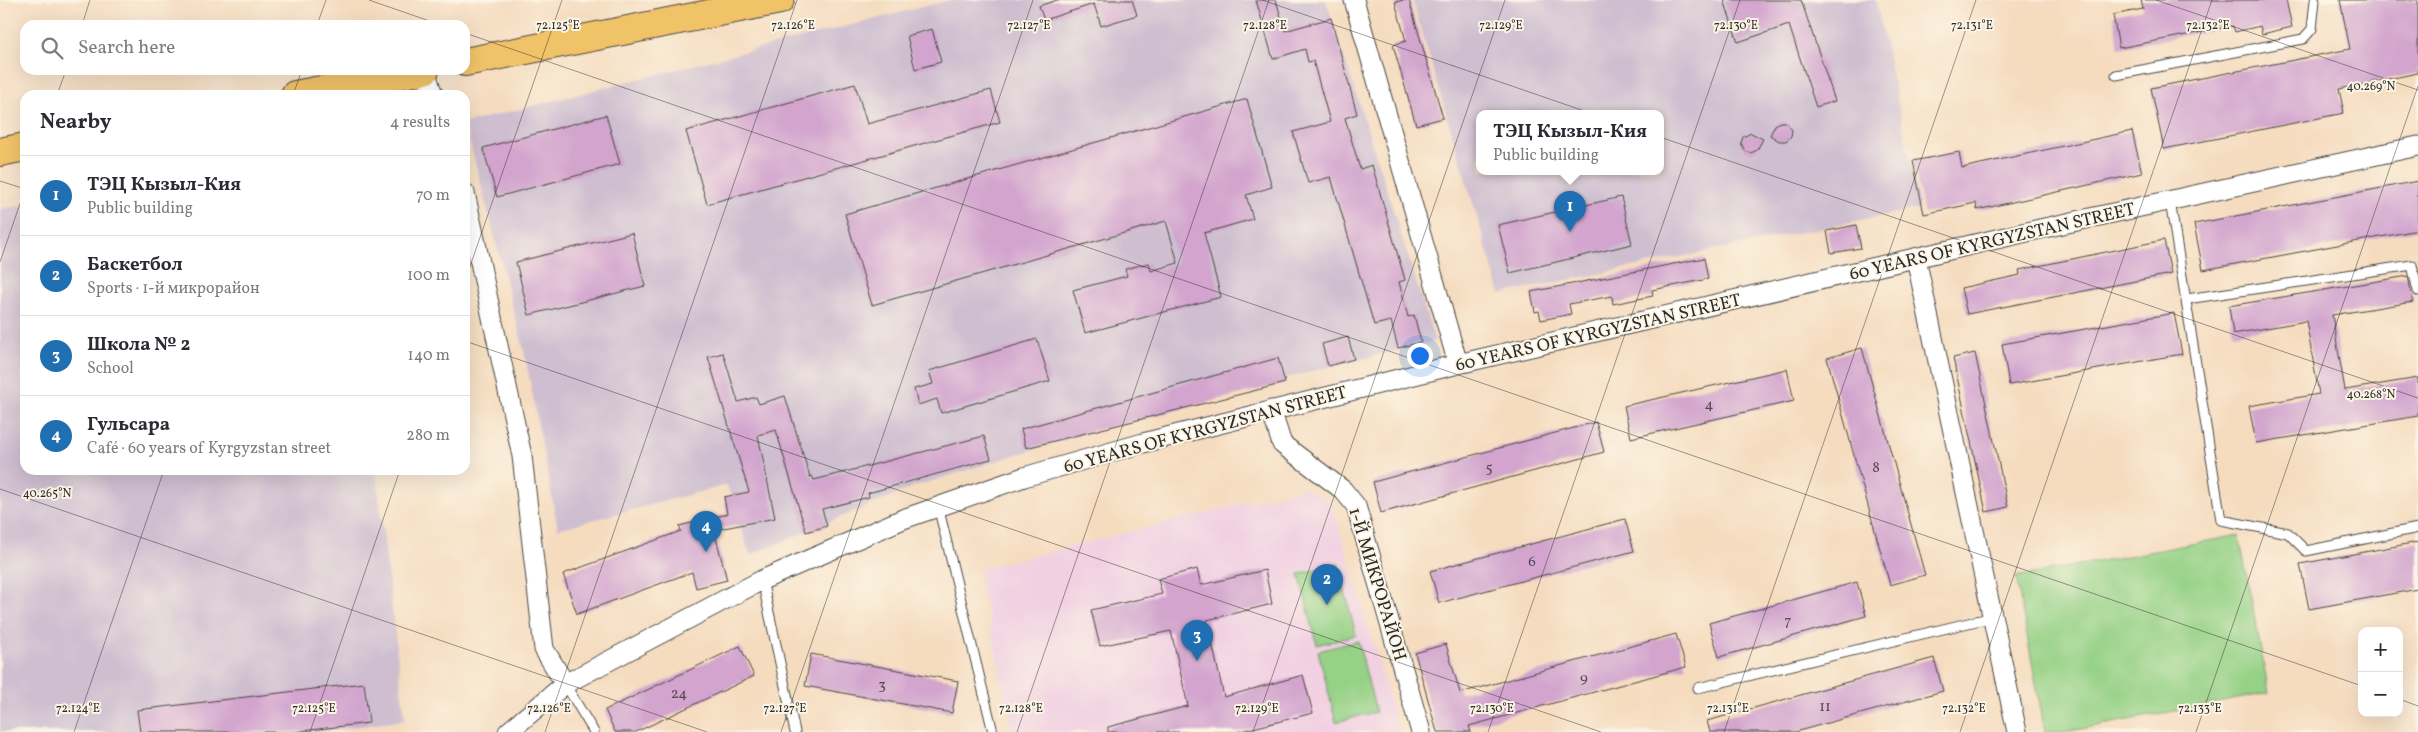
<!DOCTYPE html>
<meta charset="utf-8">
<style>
:root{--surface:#fff;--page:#f7f7f7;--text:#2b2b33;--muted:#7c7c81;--line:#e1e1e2;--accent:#1f6fb2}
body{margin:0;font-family:Vollkorn,serif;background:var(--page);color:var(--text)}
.controls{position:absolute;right:15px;bottom:15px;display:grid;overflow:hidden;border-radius:10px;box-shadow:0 5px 20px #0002}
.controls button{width:45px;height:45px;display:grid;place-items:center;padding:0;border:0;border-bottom:1px solid var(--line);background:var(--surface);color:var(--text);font:25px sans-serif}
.you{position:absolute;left:1419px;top:355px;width:18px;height:18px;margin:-12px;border:4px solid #fff;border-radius:50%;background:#1a73e8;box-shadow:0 0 0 8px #1a73e833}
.badge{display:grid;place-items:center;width:32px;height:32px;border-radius:50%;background:var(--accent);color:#fff;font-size:16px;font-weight:700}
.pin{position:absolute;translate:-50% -41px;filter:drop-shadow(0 1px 2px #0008)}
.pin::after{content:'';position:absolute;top:26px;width:18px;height:15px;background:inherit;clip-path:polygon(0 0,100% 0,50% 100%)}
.popup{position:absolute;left:1476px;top:110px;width:188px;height:65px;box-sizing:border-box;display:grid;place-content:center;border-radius:10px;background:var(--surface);filter:drop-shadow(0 1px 4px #0005);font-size:16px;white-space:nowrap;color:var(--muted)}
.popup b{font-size:19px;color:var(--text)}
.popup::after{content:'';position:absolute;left:50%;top:100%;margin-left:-10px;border:10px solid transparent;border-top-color:var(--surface)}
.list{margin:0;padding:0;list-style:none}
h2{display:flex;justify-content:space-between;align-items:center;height:65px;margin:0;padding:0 20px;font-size:21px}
h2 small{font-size:16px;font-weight:400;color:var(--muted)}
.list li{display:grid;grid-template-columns:32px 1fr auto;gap:15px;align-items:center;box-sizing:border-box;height:80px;padding:0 20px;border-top:1px solid var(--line)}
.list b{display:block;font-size:19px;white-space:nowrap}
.list p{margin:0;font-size:16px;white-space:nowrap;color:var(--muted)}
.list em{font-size:16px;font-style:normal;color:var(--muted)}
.icon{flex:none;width:28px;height:28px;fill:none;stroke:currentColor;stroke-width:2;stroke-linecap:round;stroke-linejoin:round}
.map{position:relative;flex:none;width:2418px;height:732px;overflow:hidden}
.search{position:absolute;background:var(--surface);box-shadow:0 5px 20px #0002;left:20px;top:20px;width:450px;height:55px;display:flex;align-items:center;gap:12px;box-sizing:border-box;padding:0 18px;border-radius:15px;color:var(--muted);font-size:19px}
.panel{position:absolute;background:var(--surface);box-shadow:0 5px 20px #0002;left:20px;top:90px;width:450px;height:385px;border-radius:15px}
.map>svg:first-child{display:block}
.built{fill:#f1d0e2}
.industrial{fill:#cebed0;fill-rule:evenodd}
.green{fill:#95d186;stroke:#607e58}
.building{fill:#d2a4ce}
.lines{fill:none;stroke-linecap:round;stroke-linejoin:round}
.lane-casing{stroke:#494641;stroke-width:11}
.street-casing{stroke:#494641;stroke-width:21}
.highway-casing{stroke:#494641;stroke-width:30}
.lane{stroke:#fff;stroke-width:9}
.street{stroke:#fff;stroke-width:19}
.highway{stroke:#f1c369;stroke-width:28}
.ticks{fill:none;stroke:#2b2b2b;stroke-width:1;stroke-opacity:0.45}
.labels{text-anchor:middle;stroke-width:4;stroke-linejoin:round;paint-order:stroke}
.number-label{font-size:15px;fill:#554954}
.street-label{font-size:18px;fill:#2b2b2b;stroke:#fcf5e5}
.ticks-label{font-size:12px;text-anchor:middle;fill:#2b2b2b;stroke:#fcf5e5;stroke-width:4;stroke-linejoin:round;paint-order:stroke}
</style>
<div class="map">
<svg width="2418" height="732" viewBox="0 0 2418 732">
<rect width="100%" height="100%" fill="#fcf5e5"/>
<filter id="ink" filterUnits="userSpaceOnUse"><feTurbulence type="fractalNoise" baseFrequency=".02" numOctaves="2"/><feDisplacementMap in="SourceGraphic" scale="10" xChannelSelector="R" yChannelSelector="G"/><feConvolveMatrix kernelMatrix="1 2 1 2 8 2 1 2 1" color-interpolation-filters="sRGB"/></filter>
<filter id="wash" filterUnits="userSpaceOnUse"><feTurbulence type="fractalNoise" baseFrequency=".0096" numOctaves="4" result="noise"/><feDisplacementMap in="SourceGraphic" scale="20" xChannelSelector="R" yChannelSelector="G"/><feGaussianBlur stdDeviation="1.12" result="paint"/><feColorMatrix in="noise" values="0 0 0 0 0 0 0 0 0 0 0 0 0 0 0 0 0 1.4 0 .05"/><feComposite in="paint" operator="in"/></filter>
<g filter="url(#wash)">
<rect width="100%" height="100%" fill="#f5dcbf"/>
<path class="built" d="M1305 488 1332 503 1399 732H1013L978 570Z"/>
<g class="industrial">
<path d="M950 0H1326L1435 341 1172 406 913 487 750 555 727 485 558 529 525 355 465 123Z"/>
<path d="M1412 0H1876L1920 208 1500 294ZM1480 113H1660V171H1480Z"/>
<path d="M25 205V470H219L220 473 240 470H376L405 720 318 732H0V209Z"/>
</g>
<g class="green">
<path d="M2239 535 2269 693 2065 732H2045L2016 577Z"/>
<path d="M1338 564 1356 635 1317 645 1299 574Z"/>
<path d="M1358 641 1376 712 1336 722 1318 651Z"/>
</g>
<g id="blocks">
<g class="building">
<path d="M1057 0H1132L1137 15 1101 26 1094 4 1044 20 1039 6Z"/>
<path d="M1256 0H1276L1285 31 1331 18 1357 114 1345 118 1360 169 1372 165 1405 280 1399 282 1408 317 1414 315 1421 342 1398 348 1391 321 1374 325 1331 177 1308 183 1293 132 1330 122 1313 61 1308 62 1305 49 1273 59Z"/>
<path d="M1404 0H1409L1443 118 1416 125 1393 45 1406 41 1395 2Z"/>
<path d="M1724 0H1801L1835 101 1816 107 1789 25 1738 42Z"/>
<path d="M2141 0H2286L2292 27 2262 34 2260 26 2235 32 2233 26 2119 48 2113 15 2143 9Z"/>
<path d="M2340 0H2418V73L2339 89 2344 113 2164 149 2151 88 2350 49Z"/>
<path d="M932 29 941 62 915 69 907 36Z"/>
<path d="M855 84 867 124 991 90 1000 122 707 204 686 131Z"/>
<path d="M1247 99 1272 187 1246 195 1253 219 1204 233 1221 297 1085 333 1073 290 1127 276 1125 269 1149 263 1151 271 1178 263 1166 221 872 305 845 214Z"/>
<path d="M606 115 620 164 497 197 483 148Z"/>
<path d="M1780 122H1786L1792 130 1791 136 1786 141H1779L1770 135 1775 125Z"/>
<path d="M2132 131 2142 173 1977 210 1976 203 1924 214 1913 161 1959 152 1962 168Z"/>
<path d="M1751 133 1763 139 1757 150 1751 153 1745 151 1741 143 1743 137Z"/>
<path d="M2418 181V230L2203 270 2194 224Z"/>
<path d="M1621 197 1632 244 1510 273 1498 225Z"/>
<path d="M1856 225 1861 248 1831 253 1827 231Z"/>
<path d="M632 233 645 286 529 315 516 262Z"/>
<path d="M2164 240 2171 274 1967 314 1961 288 2020 275 2019 270Z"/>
<path d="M1704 258 1708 279 1652 290 1653 296 1613 304 1612 296 1569 304 1571 314 1541 320 1539 311 1535 312 1531 292Z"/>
<path d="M2408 276 2413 302 2332 315 2345 390 2418 378V416L2256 443 2249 406 2319 394 2306 321 2233 334 2229 306Z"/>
<path d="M2174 313 2182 354 2009 385 2002 344Z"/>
<path d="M1348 337 1354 359 1328 366 1322 344Z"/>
<path d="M1037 339 1050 381 941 413 937 399 918 405 914 389 933 384 929 371Z"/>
<path d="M1862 348 1925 575 1890 585 1827 358Z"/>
<path d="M723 353 738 402 756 397 759 404 785 396 810 477 812 476 814 480 984 436 991 459 868 493 869 497 822 509 827 526 806 532 776 430 758 435 775 518 714 530 727 580 696 588 692 572 577 614 563 574 681 531 679 526 727 514 724 497 749 492 708 357Z"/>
<path d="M1975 353 2008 507 1986 512 1953 358Z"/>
<path d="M1278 358 1285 383 1026 448 1021 429Z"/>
<path d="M1787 369 1794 401 1631 438 1624 406Z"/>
<path d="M1596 422 1604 452 1381 513 1373 482Z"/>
<path d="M1625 519 1634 551 1439 603 1430 571Z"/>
<path d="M2418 542V589L2309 609 2300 564Z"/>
<path d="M1197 569 1201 585 1265 570 1272 604 1207 620 1224 697 1303 675 1313 713 1237 732H1108V727L1188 706 1171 631 1100 646 1091 610 1162 594 1158 579Z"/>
<path d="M1857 582 1866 616 1719 657 1709 623Z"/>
<path d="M1676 634 1686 667 1469 726 1471 732H1437L1415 653 1446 644 1460 693Z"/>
<path d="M740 646 754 676 636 732H615L605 710Z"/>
<path d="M811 654 958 681 952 713 805 686Z"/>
<path d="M1934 658 1943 691 1795 732H1710L1707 721Z"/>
<path d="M364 683 369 723 293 732H140L137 710Z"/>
</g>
</g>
</g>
<g filter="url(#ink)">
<use href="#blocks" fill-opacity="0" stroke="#494641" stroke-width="1"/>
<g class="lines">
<g class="lane-casing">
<g id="lane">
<path d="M2116 75 2303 39 2312 29 2315 0"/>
<path d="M2170 201 2221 520 2288 533 2306 551 2418 528"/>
<path d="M2187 299 2412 265 2418 291"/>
<path d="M938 506 993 732"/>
<path d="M762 580 795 732"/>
<path d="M565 684 594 732"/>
<path d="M1698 688 1993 617"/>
</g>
</g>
<g class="street-casing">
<g id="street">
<path d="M1354 0 1458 364"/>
<path d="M425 70 433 95"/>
<path d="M465 193 522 456 544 649 565 684"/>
<path d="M1916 258 2017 732"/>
<path d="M1271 410 1282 444 1343 490 1356 506 1421 732"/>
<path d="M508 732 565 684 762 580 903 519 1024 477 1143 443 1458 364 2031 231 2418 146"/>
</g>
</g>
<g class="highway-casing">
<g id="highway">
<path d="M465 62 780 0"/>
<path d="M295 95 425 70"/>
<path d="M0 152 25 147"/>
</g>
</g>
<use href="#lane" class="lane"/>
<use href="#street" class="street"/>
<use href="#highway" class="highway"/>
</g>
</g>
<path class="ticks" d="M369 0 441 25M1262 0 2418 398M2156 0 2418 90M82 25 90 0M317 25 326 0M465 33 2362 686M57 95 66 70M293 95 302 70M0 181 25 189M0 262 25 189M465 281 562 0M465 341 1601 732M0 489 707 732M2399 699 2418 706M74 732 164 470M310 732 400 470M545 732 797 0M781 732 1033 0M1017 732 1269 0M1253 732 1505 0M1488 732 1740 0M1724 732 1976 0M1960 732 2212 0M2196 732 2418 86"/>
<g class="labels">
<g class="number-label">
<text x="1709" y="409">4</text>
<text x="1489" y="472">5</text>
<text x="1876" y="472">8</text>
<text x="1532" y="566">6</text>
<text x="1788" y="625">7</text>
<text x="1584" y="682">9</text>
<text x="882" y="689">3</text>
<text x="679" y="698">24</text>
<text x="1825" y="711">11</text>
</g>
<g class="street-label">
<text transform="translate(1992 241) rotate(-13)" y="6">60 YEARS OF KYRGYZSTAN STREET</text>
<text transform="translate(1598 332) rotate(-13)" y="6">60 YEARS OF KYRGYZSTAN STREET</text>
<text transform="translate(1205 429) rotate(-15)" y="6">60 YEARS OF KYRGYZSTAN STREET</text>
<text transform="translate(1378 584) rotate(73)" y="6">1-Й МИКРОРАЙОН</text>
</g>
</g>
<g class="ticks-label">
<text x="558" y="29">72.125°E</text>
<text x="793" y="29">72.126°E</text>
<text x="1029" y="29">72.127°E</text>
<text x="1265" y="29">72.128°E</text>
<text x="1501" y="29">72.129°E</text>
<text x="1736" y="29">72.130°E</text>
<text x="1972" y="29">72.131°E</text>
<text x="2208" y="29">72.132°E</text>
<text x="2371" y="90">40.269°N</text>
<text x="2371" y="398">40.268°N</text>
<text x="47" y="497">40.265°N</text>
<text x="78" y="712">72.124°E</text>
<text x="314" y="712">72.125°E</text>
<text x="549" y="712">72.126°E</text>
<text x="785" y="712">72.127°E</text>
<text x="1021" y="712">72.128°E</text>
<text x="1257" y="712">72.129°E</text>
<text x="1492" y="712">72.130°E</text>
<text x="1728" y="712">72.131°E</text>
<text x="1964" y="712">72.132°E</text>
<text x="2200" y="712">72.133°E</text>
</g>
</svg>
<div class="controls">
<button>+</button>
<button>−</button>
</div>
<div class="you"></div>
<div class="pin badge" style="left:1570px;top:232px">1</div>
<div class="popup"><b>ТЭЦ Кызыл-Кия</b>Public building</div>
<div class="pin badge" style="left:1327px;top:605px">2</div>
<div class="pin badge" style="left:1197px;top:661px">3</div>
<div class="pin badge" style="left:706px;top:552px">4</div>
<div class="search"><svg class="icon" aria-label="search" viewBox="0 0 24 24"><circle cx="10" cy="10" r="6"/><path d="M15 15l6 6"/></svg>Search here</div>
<section class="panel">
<h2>Nearby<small>4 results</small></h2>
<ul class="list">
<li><span class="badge">1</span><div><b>ТЭЦ Кызыл-Кия</b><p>Public building</p></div><em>70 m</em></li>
<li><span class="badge">2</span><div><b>Баскетбол</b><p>Sports · 1-й микрорайон</p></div><em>100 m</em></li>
<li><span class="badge">3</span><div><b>Школа № 2</b><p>School</p></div><em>140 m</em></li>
<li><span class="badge">4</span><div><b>Гульсара</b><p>Café · 60 years of Kyrgyzstan street</p></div><em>280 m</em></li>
</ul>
</section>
</div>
